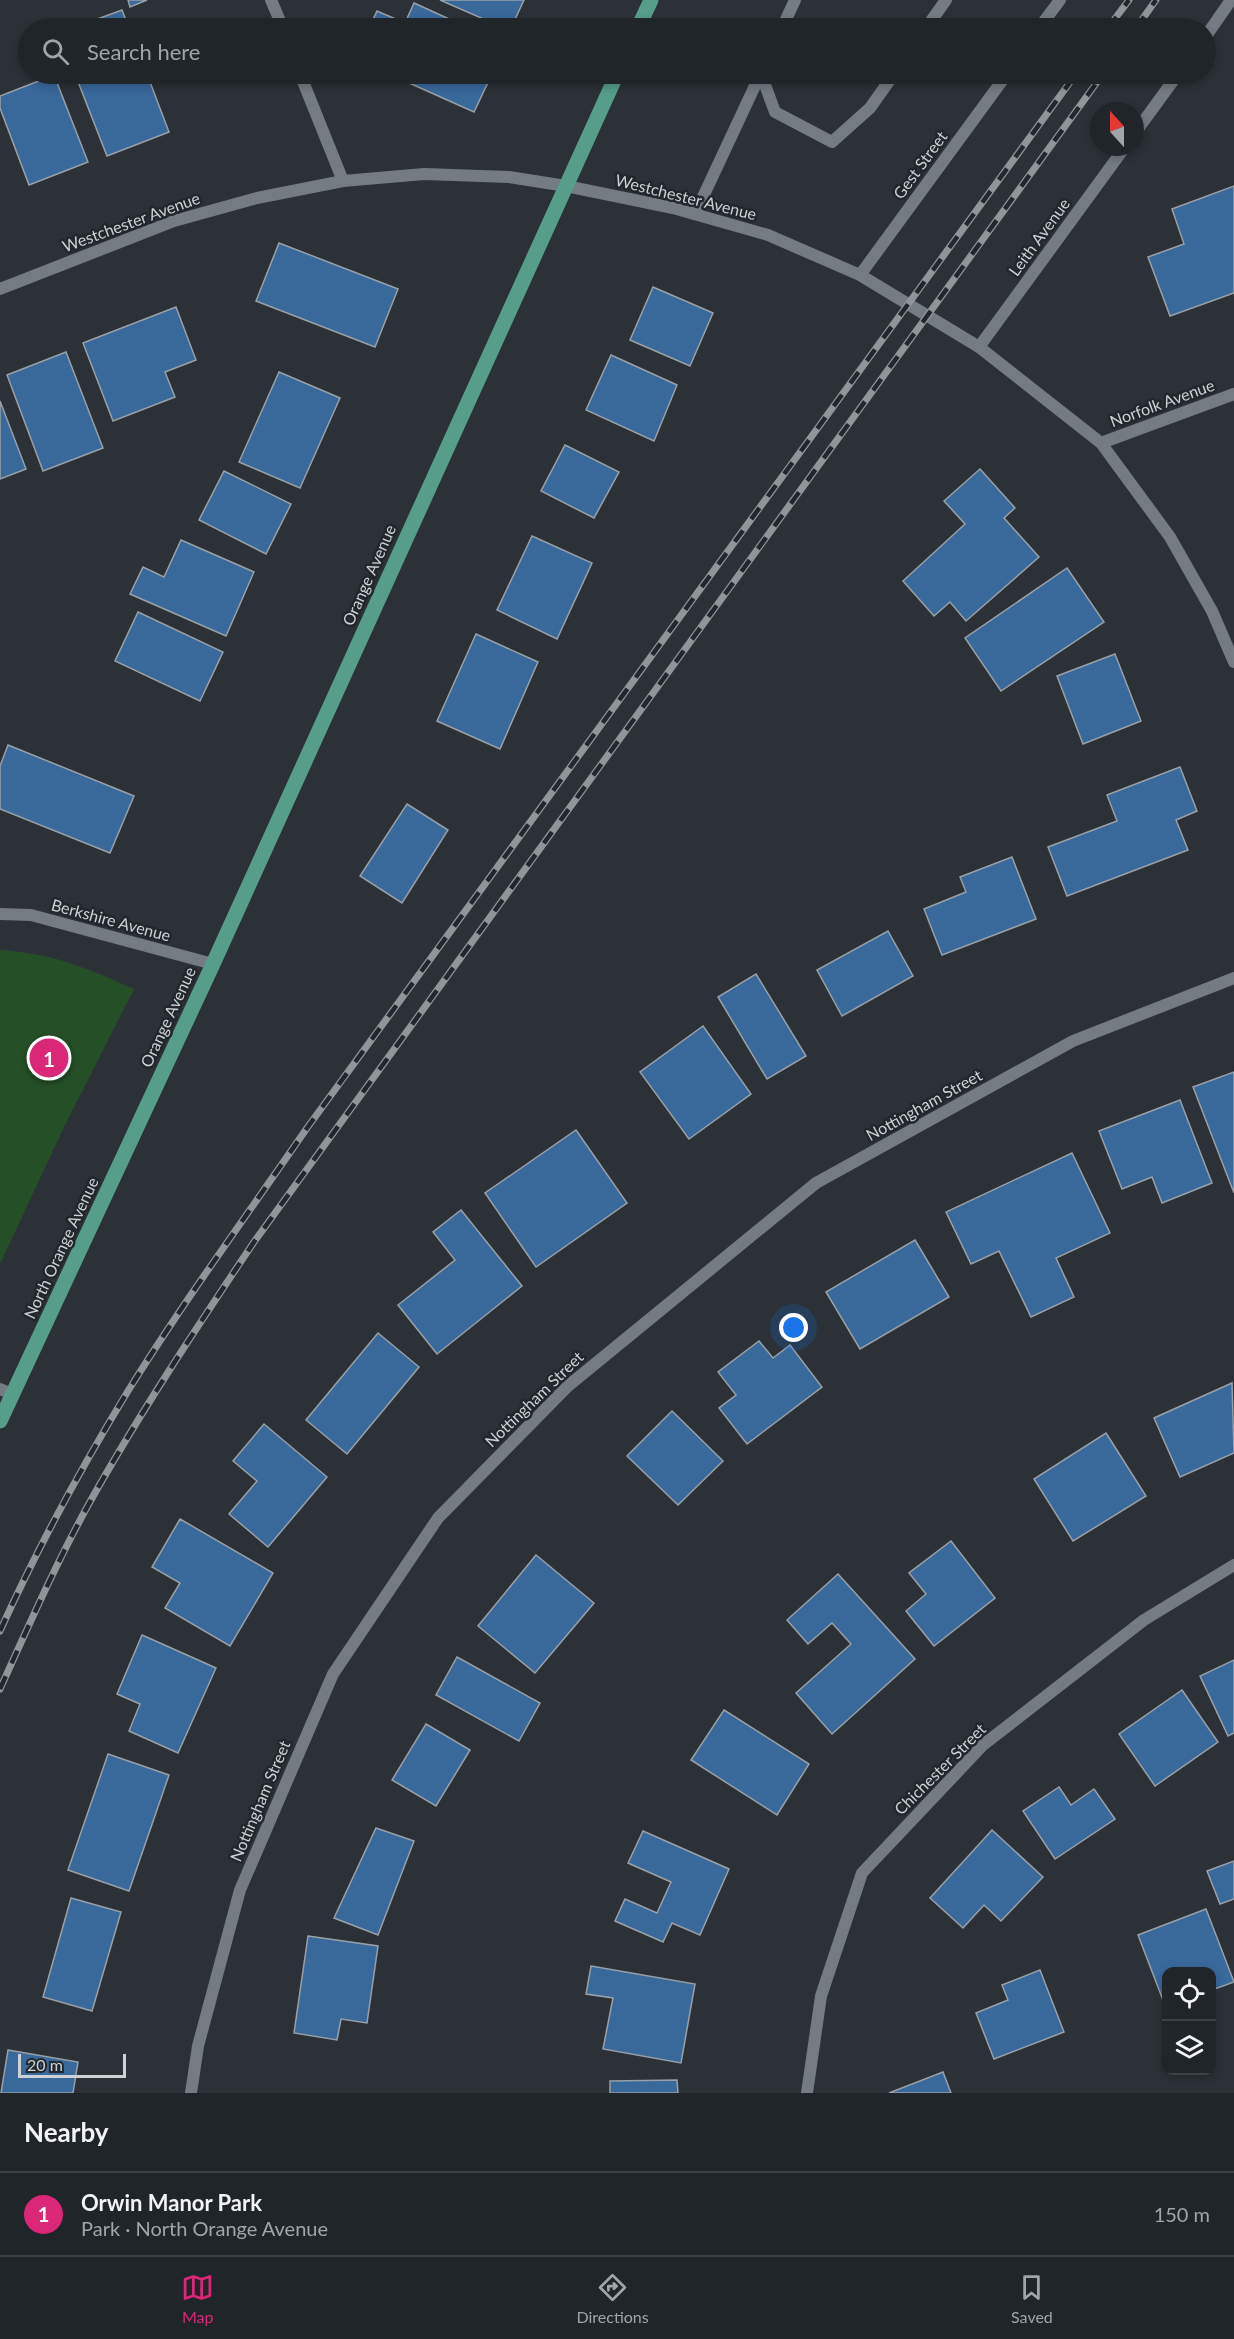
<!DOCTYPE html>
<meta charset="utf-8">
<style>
:root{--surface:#202529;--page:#2d3135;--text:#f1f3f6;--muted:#a2a5a8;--line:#3d4246;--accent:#db2777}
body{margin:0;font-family:Lato,sans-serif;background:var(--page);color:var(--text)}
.controls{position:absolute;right:18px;bottom:18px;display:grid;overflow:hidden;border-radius:12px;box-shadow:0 3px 9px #0003}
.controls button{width:54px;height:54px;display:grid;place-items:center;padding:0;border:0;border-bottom:2px solid var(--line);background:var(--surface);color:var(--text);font:30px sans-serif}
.compass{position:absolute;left:1090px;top:102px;width:54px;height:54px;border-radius:50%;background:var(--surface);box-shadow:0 3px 9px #0003;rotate:339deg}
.scale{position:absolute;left:18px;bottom:15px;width:108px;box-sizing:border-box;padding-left:6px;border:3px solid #ced2d6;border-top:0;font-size:16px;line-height:21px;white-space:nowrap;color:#ced2d6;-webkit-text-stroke:4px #22272d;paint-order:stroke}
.you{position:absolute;left:794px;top:1328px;width:21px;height:21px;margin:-15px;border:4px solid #fff;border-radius:50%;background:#1a73e8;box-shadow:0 0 0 9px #1a73e833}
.badge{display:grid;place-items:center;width:39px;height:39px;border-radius:50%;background:var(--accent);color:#fff;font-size:20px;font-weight:700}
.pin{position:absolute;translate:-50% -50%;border:3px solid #fff;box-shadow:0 2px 6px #0006}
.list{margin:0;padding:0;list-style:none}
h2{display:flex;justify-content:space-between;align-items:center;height:78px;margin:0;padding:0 24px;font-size:26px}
h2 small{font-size:20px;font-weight:400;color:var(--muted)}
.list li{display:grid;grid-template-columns:39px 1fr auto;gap:18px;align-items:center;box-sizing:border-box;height:84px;padding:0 24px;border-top:2px solid var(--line)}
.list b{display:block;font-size:22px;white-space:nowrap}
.list p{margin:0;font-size:20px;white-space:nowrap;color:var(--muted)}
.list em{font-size:20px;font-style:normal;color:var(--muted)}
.icon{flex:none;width:33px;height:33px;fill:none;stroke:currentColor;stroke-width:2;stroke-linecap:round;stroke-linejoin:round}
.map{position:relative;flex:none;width:1234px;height:2093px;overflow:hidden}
.search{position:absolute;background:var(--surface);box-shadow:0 3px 9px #0003;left:18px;right:18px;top:18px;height:66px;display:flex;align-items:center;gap:15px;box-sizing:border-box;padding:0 21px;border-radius:33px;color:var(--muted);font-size:22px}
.sheet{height:162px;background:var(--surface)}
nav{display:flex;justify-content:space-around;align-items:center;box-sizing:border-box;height:84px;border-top:2px solid var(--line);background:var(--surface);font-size:16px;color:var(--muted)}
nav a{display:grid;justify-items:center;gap:3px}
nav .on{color:var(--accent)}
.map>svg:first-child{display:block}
.green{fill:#255027}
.building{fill:#39689b;stroke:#99a0a7;stroke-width:1.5}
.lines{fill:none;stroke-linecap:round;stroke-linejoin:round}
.service{stroke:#757b83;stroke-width:12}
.minor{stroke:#757b83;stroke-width:12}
.primary{stroke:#569d8a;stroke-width:15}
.rail-casing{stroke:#91959a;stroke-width:7}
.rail{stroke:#22272d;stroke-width:4.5;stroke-dasharray:14;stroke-linecap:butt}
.labels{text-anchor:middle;stroke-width:5;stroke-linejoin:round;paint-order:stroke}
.street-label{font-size:16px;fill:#ced2d6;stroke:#22272d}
</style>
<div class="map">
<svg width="1234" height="2093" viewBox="0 0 1234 2093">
<rect width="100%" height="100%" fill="#2b3137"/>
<path class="green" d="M0 950C52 953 87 968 134 989L64 1127 0 1264Z"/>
<g class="building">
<path d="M128 0H147L130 7Z"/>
<path d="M440 0H524L511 28H504Z"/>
<path d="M414 3 469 28H369L377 11 405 23Z"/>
<path d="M122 10 129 28H73Z"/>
<path d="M75 74H147L169 132 107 156Z"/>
<path d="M389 74H492L474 112Z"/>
<path d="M54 75 88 162 29 185 0 108V96Z"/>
<path d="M1234 186V293L1170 316 1148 257 1184 244 1172 209Z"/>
<path d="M279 243 398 289 375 347 256 301Z"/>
<path d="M653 287 713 313 690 366 630 340Z"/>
<path d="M176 307 196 360 165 372 175 397 113 421 83 343Z"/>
<path d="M66 352 103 448 43 471 7 375Z"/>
<path d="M611 355 677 385 654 441 586 410Z"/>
<path d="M279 372 340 398 300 488 239 462Z"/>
<path d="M0 401 26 469 0 479Z"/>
<path d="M565 445 619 472 594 518 541 491Z"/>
<path d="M980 469 1015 508 1004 518 1039 557 966 621 950 602 934 616 903 581 965 524 944 501Z"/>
<path d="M224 471 291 504 266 554 199 520Z"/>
<path d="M532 536 592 563 557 639 497 610Z"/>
<path d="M181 540 254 572 226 636 130 594 143 567 164 577Z"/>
<path d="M1067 568 1104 622 1001 691 965 638Z"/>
<path d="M138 612 223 652 200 701 115 661Z"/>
<path d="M476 634 538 662 500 749 437 721Z"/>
<path d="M1115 654 1141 721 1083 744 1057 676Z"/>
<path d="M8 745 134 796 110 853 0 809V766Z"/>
<path d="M1180 767 1197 811 1176 820 1188 850 1067 896 1048 847 1117 821 1107 795Z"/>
<path d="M407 804 448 830 402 903 360 876Z"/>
<path d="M1012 857 1036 919 942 955 924 909 966 892 960 877Z"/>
<path d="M888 931 913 976 842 1016 817 970Z"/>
<path d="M756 974 806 1056 767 1079 718 997Z"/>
<path d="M703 1026 751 1094 689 1139 640 1072Z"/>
<path d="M1234 1072V1193L1193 1087Z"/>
<path d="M1180 1100 1212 1183 1162 1203 1152 1177 1122 1189 1099 1131Z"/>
<path d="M576 1130 627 1203 536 1267 485 1193Z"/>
<path d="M1072 1153 1110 1233 1056 1258 1074 1297 1031 1317 999 1251 971 1264 946 1212Z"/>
<path d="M461 1210 522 1286 437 1354 398 1305 455 1260 433 1232Z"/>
<path d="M915 1240 949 1297 860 1349 826 1292Z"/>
<path d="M378 1333 419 1367 347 1454 306 1420Z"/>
<path d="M759 1341 773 1358 790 1345 822 1387 747 1444 719 1408 736 1395 718 1372Z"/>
<path d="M1232 1383 1234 1453 1180 1477 1154 1418Z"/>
<path d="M672 1411 723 1461 678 1505 627 1456Z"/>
<path d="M264 1424 327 1477 268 1547 229 1514 257 1481 233 1461Z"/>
<path d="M1106 1433 1146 1496 1073 1541 1034 1479Z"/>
<path d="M180 1519 273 1573 230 1646 165 1608 180 1583 152 1567Z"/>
<path d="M951 1541 995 1598 934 1646 906 1611 926 1594 909 1573Z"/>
<path d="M536 1555 594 1603 535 1673 478 1626Z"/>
<path d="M838 1574 915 1659 832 1734 796 1693 851 1644 832 1623 808 1644 787 1620Z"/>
<path d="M142 1635 216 1668 178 1753 129 1731 140 1704 117 1694Z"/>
<path d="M457 1657 540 1703 519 1741 436 1695Z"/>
<path d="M1234 1660V1733L1228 1736 1200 1676Z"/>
<path d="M1182 1690 1218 1742 1155 1786 1119 1734Z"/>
<path d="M724 1710 809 1764 777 1815 691 1760Z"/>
<path d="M426 1724 470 1750 436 1806 392 1780Z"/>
<path d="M108 1754 169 1775 129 1891 68 1870Z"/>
<path d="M1059 1787 1071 1805 1094 1789 1115 1819 1055 1859 1023 1811Z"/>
<path d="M376 1828 414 1841 378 1935 334 1918Z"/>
<path d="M992 1830 1043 1877 1001 1921 984 1905 963 1928 930 1898Z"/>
<path d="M643 1831 729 1869 700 1935 672 1923 663 1942 615 1921 625 1899 657 1913 671 1882 628 1863Z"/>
<path d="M1234 1861V1899L1220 1904 1207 1871Z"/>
<path d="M71 1898 121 1912 92 2011 43 1997Z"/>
<path d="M1206 1909 1234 1982 1212 1990V1972H1166V2008L1138 1935Z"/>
<path d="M308 1936 378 1946 367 2023 341 2019 337 2040 294 2033Z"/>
<path d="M591 1966 695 1984 681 2063 603 2049 613 1998 586 1994Z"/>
<path d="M1040 1970 1064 2032 994 2059 976 2013 1008 2000 1002 1985Z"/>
<path d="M8 2050 78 2062 73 2093H1Z"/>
<path d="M943 2072 951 2093H889Z"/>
<path d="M677 2080 678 2093H610V2081Z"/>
</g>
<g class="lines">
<g class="service">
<path d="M782 28 795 0"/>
<path d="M926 28 946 0"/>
<path d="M761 74 775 112 832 142 870 108 894 74"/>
<path d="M695 214 760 75"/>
<path d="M0 1389 12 1394"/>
</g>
<g class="minor">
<path d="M271 0 283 28"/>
<path d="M1039 28 1060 0"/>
<path d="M1206 36 1231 0"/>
<path d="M300 74 343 181"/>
<path d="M1135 133 1178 74"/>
<path d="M860 275 1007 74"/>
<path d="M0 289 174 221 257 198 343 181 424 174 509 177 566 186 673 208 768 235 860 275 979 347 1101 443 1170 537 1212 611 1234 662"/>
<path d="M979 347 1125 147"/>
<path d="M1101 443 1234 394"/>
<path d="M0 914 31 915 213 964"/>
<path d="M191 2093 198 2046 240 1890 333 1674 438 1518 568 1386 816 1183 1073 1041 1234 978"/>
<path d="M807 2093 821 1996 862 1873 983 1745 1144 1620 1234 1565"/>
</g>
<g class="primary">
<path d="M638 28 651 0"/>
<path d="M0 1421 213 964 617 74"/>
</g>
<g class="rail-casing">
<g id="rail">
<path d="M1108 28 1129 0"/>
<path d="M1136 28 1156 0"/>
<path d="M0 1631C37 1549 81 1468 128 1391 184 1301 247 1215 307 1128L1076 74"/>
<path d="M0 1689C29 1625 57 1561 91 1500 141 1411 197 1327 254 1242L1103 74"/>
</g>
</g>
<use href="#rail" class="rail"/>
</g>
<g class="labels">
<g class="street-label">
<text transform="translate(920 165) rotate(-54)" y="6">Gest Street</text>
<text transform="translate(686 197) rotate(14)" y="6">Westchester Avenue</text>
<text transform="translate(131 222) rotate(-20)" y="6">Westchester Avenue</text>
<text transform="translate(1039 237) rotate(-54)" y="6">Leith Avenue</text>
<text transform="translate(1162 403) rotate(-20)" y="6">Norfolk Avenue</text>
<text transform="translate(369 575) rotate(-66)" y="6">Orange Avenue</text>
<text transform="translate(111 920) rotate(15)" y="6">Berkshire Avenue</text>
<text transform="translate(168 1017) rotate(-65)" y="6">Orange Avenue</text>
<text transform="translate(924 1105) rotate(-29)" y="6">Nottingham Street</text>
<text transform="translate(61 1248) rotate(-65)" y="6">North Orange Avenue</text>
<text transform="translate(534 1399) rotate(-44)" y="6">Nottingham Street</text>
<text transform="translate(940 1769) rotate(-45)" y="6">Chichester Street</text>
<text transform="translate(260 1801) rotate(-67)" y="6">Nottingham Street</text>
</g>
</g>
</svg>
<div class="controls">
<button><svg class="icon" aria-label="locate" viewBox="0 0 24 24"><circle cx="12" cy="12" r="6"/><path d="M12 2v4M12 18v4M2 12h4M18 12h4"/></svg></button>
<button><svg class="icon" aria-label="layers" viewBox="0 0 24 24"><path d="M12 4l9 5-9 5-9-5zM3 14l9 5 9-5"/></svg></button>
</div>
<svg class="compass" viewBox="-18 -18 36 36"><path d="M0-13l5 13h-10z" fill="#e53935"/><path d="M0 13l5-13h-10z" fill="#a2a5a8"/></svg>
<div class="scale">20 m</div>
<div class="you"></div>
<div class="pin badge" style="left:49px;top:1058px">1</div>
<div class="search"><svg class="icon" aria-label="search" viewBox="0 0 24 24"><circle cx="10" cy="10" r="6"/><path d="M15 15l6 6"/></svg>Search here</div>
</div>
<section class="sheet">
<h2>Nearby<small></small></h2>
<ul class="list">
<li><span class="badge">1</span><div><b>Orwin Manor Park</b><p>Park · North Orange Avenue</p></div><em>150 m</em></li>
</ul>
</section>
<nav>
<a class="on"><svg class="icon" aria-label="map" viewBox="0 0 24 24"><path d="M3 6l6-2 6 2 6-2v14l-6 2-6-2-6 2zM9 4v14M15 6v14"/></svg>Map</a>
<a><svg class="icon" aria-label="directions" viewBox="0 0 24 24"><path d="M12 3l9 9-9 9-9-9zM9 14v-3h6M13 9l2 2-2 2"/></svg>Directions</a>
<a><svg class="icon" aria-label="saved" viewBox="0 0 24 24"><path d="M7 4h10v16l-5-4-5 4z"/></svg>Saved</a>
</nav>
